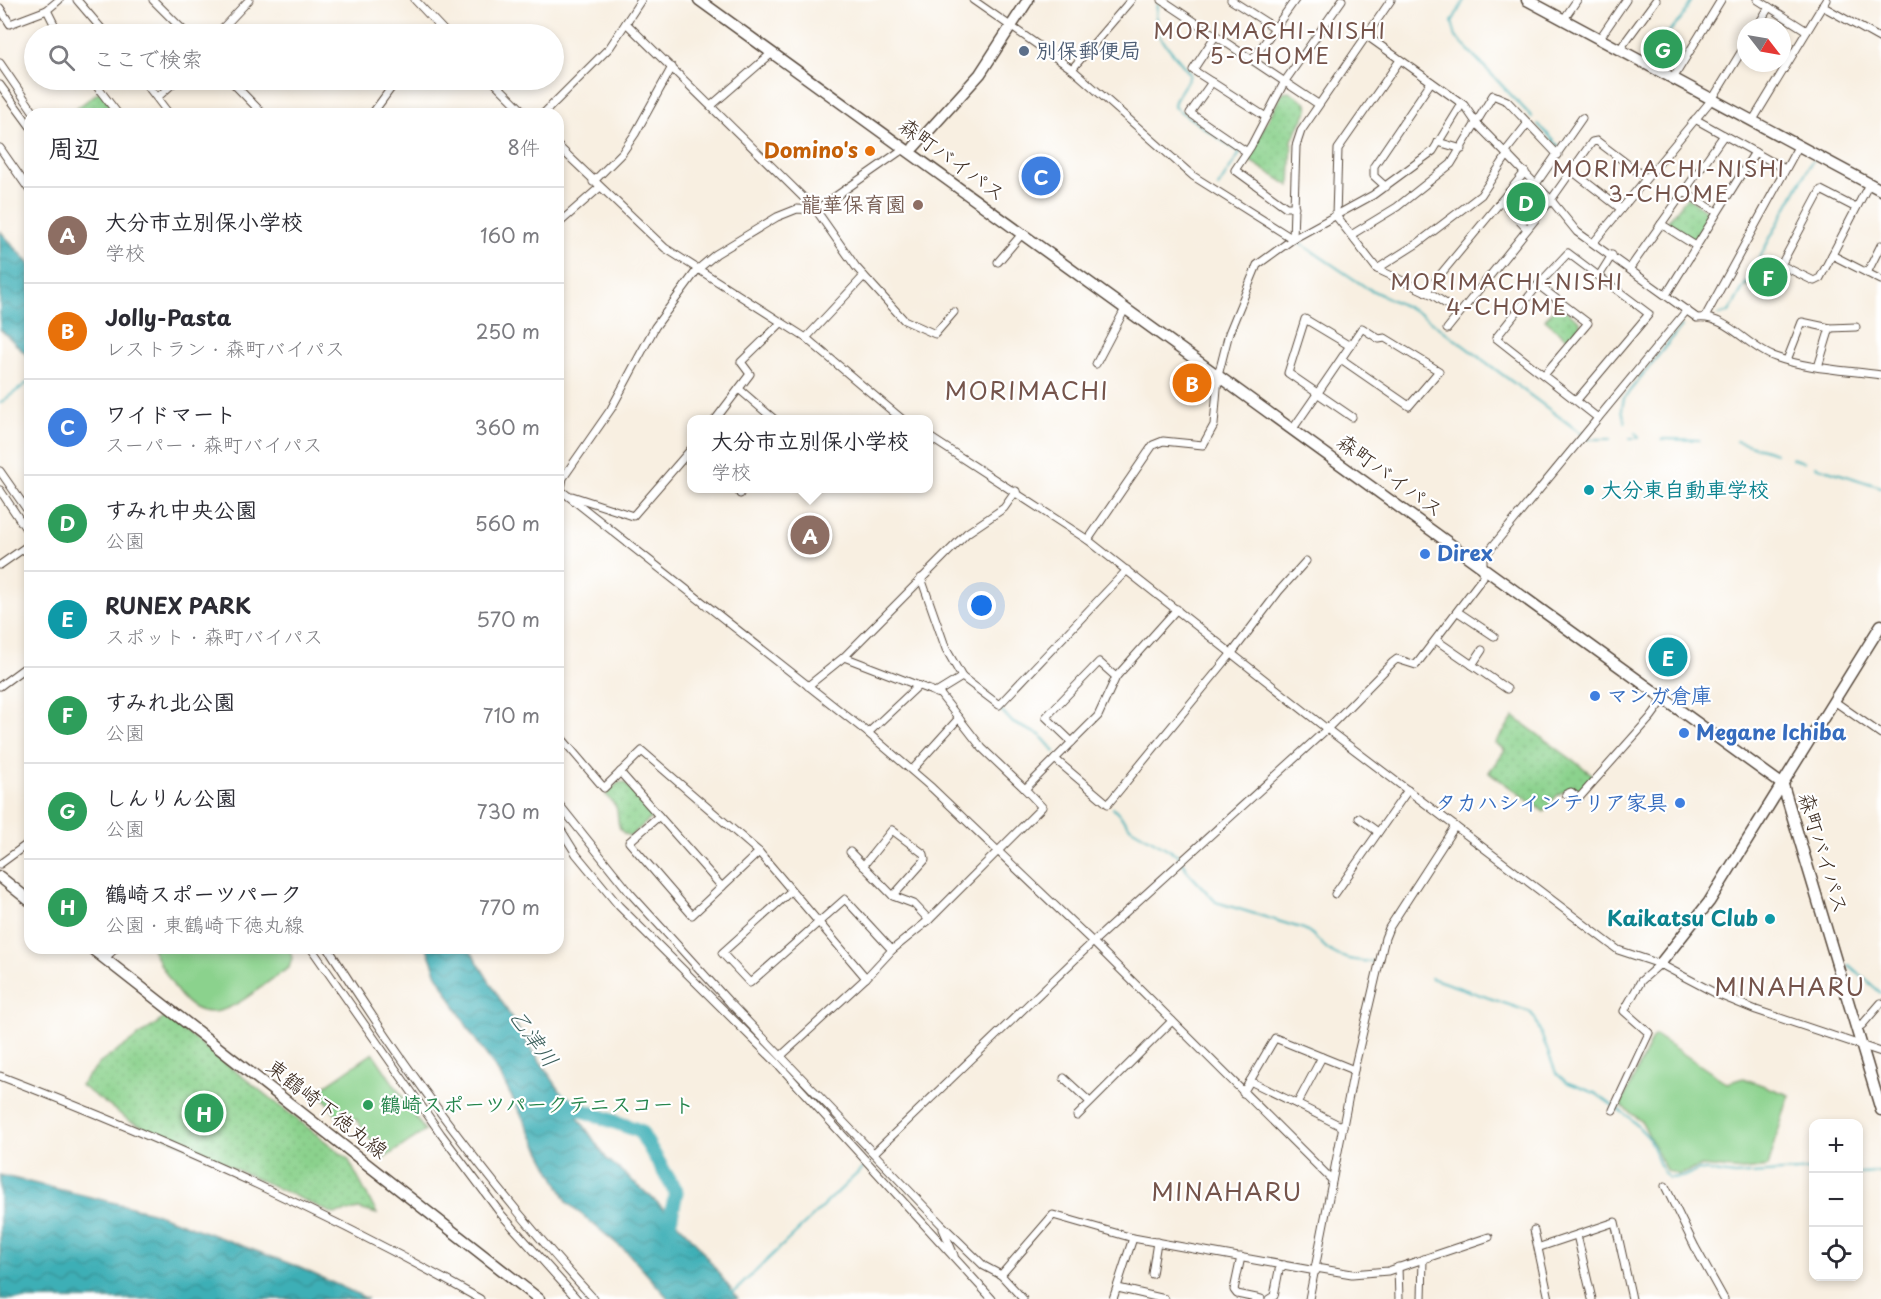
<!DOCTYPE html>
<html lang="ja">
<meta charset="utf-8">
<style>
:root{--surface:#fff;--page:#f2f2f3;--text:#2b2b33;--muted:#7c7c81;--line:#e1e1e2;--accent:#7c3aed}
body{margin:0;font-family:"Playpen Sans","Klee One",sans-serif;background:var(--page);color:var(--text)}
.controls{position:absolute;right:18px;bottom:18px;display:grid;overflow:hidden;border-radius:12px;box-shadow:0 3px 9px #0003}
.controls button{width:54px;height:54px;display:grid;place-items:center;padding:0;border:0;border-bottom:2px solid var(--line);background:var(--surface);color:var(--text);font:30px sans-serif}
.compass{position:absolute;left:1737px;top:18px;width:54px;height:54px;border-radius:50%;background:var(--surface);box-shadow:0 3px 9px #0003;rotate:121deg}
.you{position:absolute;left:982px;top:606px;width:21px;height:21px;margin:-15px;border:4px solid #fff;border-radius:50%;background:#1a73e8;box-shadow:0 0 0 9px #1a73e833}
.badge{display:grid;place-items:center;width:39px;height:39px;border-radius:50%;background:var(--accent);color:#fff;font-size:20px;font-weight:700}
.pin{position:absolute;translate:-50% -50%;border:3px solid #fff;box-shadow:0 2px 6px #0006}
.popup{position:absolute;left:687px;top:415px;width:246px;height:78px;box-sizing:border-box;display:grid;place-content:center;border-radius:12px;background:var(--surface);filter:drop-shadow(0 2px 4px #0005);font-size:20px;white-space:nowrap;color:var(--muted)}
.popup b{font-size:22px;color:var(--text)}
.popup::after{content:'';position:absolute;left:50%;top:100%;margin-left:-12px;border:12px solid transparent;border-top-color:var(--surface)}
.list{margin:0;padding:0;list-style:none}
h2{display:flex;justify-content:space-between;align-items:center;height:78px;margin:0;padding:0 24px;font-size:26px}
h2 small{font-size:20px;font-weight:400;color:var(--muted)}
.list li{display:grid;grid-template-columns:39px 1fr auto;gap:18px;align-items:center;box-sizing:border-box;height:96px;padding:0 24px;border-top:2px solid var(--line)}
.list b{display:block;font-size:22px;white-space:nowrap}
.list p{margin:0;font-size:20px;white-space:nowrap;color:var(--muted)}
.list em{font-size:20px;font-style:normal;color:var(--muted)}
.icon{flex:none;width:33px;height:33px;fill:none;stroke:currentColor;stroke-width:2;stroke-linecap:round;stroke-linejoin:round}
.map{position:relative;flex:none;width:1881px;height:1299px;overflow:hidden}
.search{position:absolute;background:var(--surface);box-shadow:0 3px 9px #0003;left:24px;top:24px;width:540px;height:66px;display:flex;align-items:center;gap:15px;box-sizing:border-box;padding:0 21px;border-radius:33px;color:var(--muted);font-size:22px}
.panel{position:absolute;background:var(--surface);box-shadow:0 3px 9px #0003;left:24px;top:108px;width:540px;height:846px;border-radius:18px}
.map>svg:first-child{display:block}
.green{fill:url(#green-dots);stroke:#637e56;stroke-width:1.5}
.pitch{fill:#8bd28d;stroke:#637e56;stroke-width:1.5}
.water{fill:url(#water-waves);stroke:#3c6c6a;stroke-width:1.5}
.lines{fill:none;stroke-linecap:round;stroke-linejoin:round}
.stream{stroke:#3eafb6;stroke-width:2}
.river{stroke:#3eafb6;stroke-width:15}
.street-casing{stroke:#57483b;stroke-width:9}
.secondary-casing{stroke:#57483b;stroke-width:13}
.street{stroke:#fff;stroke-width:7}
.secondary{stroke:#fff;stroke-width:10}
.service-dot{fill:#5c6f8a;stroke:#fff;stroke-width:2}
.food-dot{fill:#e8710a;stroke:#fff;stroke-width:2}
.education-dot{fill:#8d6e63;stroke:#fff;stroke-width:2}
.culture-dot{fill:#0f9aa8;stroke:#fff;stroke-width:2}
.shop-dot{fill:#3f7fe0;stroke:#fff;stroke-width:2}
.leisure-dot{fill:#2e9e5b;stroke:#fff;stroke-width:2}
.labels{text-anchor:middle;stroke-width:4.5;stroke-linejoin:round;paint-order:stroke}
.service-label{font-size:21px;font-weight:bold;fill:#4e5e75;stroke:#fff;text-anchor:start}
.food-label{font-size:21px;font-weight:bold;fill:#c56008;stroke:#fff;text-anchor:end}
.street-label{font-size:21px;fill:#3b2a1e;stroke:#fff}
.education-label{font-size:21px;font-weight:bold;fill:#785e54;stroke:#fff;text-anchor:end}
.culture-label{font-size:21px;font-weight:bold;fill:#0d838f;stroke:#fff;text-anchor:start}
.shop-label{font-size:21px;font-weight:bold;fill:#366cbe;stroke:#fff;text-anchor:start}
.leisure-label{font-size:21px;font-weight:bold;fill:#27864d;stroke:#fff;text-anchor:start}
.neighbourhood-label{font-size:22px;letter-spacing:1.5px;fill:#75544b;stroke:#fff}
.water-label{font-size:22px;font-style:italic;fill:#3c5f5b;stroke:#fff}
.quarter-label{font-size:24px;letter-spacing:1.5px;fill:#75544b;stroke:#fff}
</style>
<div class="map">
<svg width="1881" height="1299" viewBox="0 0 1881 1299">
<defs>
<pattern id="green-dots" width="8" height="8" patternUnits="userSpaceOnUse" patternTransform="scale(1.5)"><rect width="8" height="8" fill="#8bd28d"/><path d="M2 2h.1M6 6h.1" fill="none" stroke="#79b479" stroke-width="1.8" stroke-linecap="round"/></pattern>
<pattern id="water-waves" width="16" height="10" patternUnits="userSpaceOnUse" patternTransform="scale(1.5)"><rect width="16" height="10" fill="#3eafb6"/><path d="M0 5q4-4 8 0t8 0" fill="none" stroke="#358f93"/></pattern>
</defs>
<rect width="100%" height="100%" fill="#fff"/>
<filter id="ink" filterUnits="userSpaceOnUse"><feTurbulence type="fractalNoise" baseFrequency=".0167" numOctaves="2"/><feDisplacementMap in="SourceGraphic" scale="12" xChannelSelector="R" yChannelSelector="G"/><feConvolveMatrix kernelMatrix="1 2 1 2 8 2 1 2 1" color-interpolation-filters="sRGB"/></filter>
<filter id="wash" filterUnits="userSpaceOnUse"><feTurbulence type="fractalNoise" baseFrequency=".008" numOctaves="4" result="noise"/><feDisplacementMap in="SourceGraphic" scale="24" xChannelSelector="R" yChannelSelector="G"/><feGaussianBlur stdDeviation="1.35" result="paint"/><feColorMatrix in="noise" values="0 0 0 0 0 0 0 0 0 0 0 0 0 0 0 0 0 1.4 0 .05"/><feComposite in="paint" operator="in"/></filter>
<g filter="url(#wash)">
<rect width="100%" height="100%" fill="#f8efe1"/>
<g class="green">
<path d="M1659 42 1682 56 1676 65 1671 67 1651 56Z"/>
<path d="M100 91 118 114H69Z"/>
<path d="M1289 91 1307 103 1308 109 1292 140 1290 186 1247 159 1283 92Z"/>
<path d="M1527 179 1546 200 1528 222H1524L1506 200 1524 180Z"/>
<path d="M1687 197 1711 214 1696 239 1692 240 1667 222Z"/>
<path d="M1780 268 1788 272 1781 287 1762 282 1745 287 1755 270Z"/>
<path d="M1557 304 1580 321V327L1569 340 1545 320Z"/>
<path d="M1514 717 1593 775 1583 789C1561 787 1555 796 1544 812L1489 772 1505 750 1495 743Z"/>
<path d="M624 782 651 813V818L631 836C614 832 620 819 616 807 614 803 608 798 606 795L618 783Z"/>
<path d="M166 1017 348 1159 377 1214 359 1209 334 1214 130 1121 80 1085 100 1063Z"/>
</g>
<g class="pitch">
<path d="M152 948H289L292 958 289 968C250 990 209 1045 173 985 166 973 157 961 152 948Z"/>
<path d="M1655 1035 1727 1083 1743 1078 1789 1095 1768 1167 1743 1170 1701 1166 1679 1175 1666 1170 1642 1122 1621 1105 1652 1038Z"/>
<path d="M373 1053 425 1131 383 1159 356 1119 344 1127 319 1090Z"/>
</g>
<g class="water">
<path d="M0 231 30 264V358L0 329Z"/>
<path d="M427 948H469L522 1035 606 1158 658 1203 694 1240 738 1299H669L629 1254 568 1203 500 1075 471 1033 437 975Z"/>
<path d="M0 1175 152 1212 296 1266 368 1299H0Z"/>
</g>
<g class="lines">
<g class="stream">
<path d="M1464 0 1452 22 1456 37 1532 117"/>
<path d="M1157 3 1155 31 1190 74C1187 86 1174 95 1174 107L1240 153 1218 187"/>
<path d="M1648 54 1681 19 1692 0"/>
<path d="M1538 124 1559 146"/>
<path d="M1297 241 1367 288 1421 314 1589 439H1611"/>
<path d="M1756 264 1812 161"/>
<path d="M1718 315 1729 312 1754 269"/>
<path d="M0 403 30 381"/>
<path d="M1625 423 1622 409 1624 398 1682 326"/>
<path d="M1636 433 1639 438"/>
<path d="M1630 438H1639"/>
<path d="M1662 439 1699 440"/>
<path d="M1736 441 1776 453"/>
<path d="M1791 458 1804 462"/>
<path d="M1815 466 1881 487"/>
<path d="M1001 710 1013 723 1040 735 1055 752"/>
<path d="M1113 808 1131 828 1178 855 1188 872 1216 902 1304 929C1315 934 1320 944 1330 951 1345 961 1359 960 1376 963"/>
<path d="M1849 965 1881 993"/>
<path d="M1431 978 1530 1012 1535 1018 1556 1073 1566 1082 1595 1093 1629 1117 1648 1137 1663 1172 1669 1178 1682 1177 1699 1170 1735 1175 1814 1170"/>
<path d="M1858 1173 1881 1172"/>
<path d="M733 1293 867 1164"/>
</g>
<path class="river" d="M555 1097 568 1105 640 1131 676 1192 668 1231 670 1235"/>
</g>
</g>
<g filter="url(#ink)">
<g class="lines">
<g class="street-casing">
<g id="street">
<path d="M77 0 106 34"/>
<path d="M153 0 187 34"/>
<path d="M415 0 447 34"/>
<path d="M973 0 1072 69 1193 176 1293 239"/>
<path d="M1162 0 1318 104"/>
<path d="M1231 0 1275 28"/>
<path d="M1758 0 1807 31"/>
<path d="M1822 6 1881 39"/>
<path d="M0 8 10 24 47 10"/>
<path d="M1564 19 1577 0"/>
<path d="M626 23 816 210 856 267 904 320 935 334 954 312"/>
<path d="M1757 27 1769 7"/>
<path d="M59 34 47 10 59 0"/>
<path d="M217 34 249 0"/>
<path d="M431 34 438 25"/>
<path d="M1216 35 1193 70 1266 117"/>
<path d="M1367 36 1464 105 1477 124 1551 200 1577 232 1697 318C1726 314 1748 348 1775 357 1808 369 1846 370 1881 375"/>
<path d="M1600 38 1626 0"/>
<path d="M1620 49 1656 0"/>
<path d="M1253 59 1295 0"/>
<path d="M1400 60 1338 149 1336 216 1377 269 1433 295 1459 313"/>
<path d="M0 63 35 114"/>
<path d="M1072 69 1131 0"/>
<path d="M1674 77 1721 0"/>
<path d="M92 80 118 114"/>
<path d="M143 80 169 114"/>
<path d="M230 80 263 114"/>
<path d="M492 80 526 114"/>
<path d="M1212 82 1190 113 1247 152"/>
<path d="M0 85 30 126"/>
<path d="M158 97 177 80"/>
<path d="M712 105 772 53"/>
<path d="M372 114 397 80"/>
<path d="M543 114 610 47 641 0"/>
<path d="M1695 119 1785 169"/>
<path d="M1753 120 1826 0"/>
<path d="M1438 142 1462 149"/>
<path d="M558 146 665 248 806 338 903 420"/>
<path d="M0 148 30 191"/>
<path d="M1506 151 1528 123"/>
<path d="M1572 171 1621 209"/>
<path d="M593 182 622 153 635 134 672 67"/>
<path d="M1536 184 1582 118"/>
<path d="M1386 187 1374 176V166L1431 82"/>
<path d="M1684 192 1717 212"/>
<path d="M1501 201 1527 229"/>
<path d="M1295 207H1286L1235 170 1251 146 1285 81 1342 0"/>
<path d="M1856 208 1821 190 1781 265 1814 281 1820 278 1869 184"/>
<path d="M558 224 599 188"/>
<path d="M1661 224 1696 246"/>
<path d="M1351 235 1397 207 1451 164 1493 95 1507 101 1558 155"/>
<path d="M1293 239 1296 146 1301 131 1391 0"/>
<path d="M1594 242 1713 98 1746 44"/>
<path d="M1832 255 1881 280"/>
<path d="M998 262 1022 234"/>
<path d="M1757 267 1781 265"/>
<path d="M1630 268 1724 135"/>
<path d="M1377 269 1418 243 1481 195 1508 154"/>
<path d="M1867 273 1881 245"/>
<path d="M1599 276 1612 255"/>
<path d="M1538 285 1588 323 1544 375"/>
<path d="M1426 292 1525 172"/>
<path d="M1666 295 1755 152"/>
<path d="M1705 317 1799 145"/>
<path d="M1447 329 1551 200 1592 142 1597 141 1646 178"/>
<path d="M806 338 864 276"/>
<path d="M1350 346 1305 319 1288 373 1352 417"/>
<path d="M1787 360 1802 322 1830 328 1856 327"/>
<path d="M1096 364 1125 309"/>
<path d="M1818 367 1830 328"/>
<path d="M739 389 775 420"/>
<path d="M1576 401 1649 314 1568 253 1538 285 1496 338 1598 418"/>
<path d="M715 420 750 374 741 362 781 323"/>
<path d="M1292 430C1316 396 1339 362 1362 328L1379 339 1385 338 1439 371 1409 406 1341 359"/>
<path d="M928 436 1088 540 1327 729 1618 950 1660 964 1717 994 1756 1010 1881 1052"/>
<path d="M0 471 30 514"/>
<path d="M558 488 868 733 932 788 1093 942 1332 1180"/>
<path d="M738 488 740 494"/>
<path d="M0 490 30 535"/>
<path d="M572 496 633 516 692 448"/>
<path d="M558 505 563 478 611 409 655 327 697 270 716 254 777 217 797 209 816 210 899 152 907 149"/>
<path d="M1088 540 1153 445 1163 441 1203 445 1214 425 1218 376 1229 333 1257 265 1293 239 1373 195 1433 151 1462 104"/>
<path d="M0 565 30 544"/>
<path d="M921 578 946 649 962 677"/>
<path d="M1458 612 1494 636"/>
<path d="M1436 640 1507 689"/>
<path d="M844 657 940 694 982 748 1025 789"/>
<path d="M1472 665 1482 650"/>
<path d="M0 686 30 664"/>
<path d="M808 686 844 657 967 533 1004 508 1016 491"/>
<path d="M936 693 962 677 999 705 1127 570"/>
<path d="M1834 701 1881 734"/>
<path d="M868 733 918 686"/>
<path d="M558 734 604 788 642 751 759 852 866 978"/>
<path d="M1072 742 1046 717 1099 662 1116 677"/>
<path d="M1055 759 1108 804 1232 653 1279 591 1306 561"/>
<path d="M912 770 959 718"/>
<path d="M620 772 722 887"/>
<path d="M1566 794 1571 792 1579 798 1651 717 1664 699"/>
<path d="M558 803 630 893 730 1003 941 1224 984 1266 1001 1275 1023 1299"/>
<path d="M659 816 629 842 692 915 759 852"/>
<path d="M1359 818 1378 832"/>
<path d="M558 825 576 854 619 906 776 1062 992 1299"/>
<path d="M850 852 893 896 914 904 929 920"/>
<path d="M0 864 30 842"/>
<path d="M863 866 892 830 924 854 925 860 893 896"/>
<path d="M791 891 722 953 750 983 845 899 892 950"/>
<path d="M1335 894 1408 790"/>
<path d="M311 948 441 1134 501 1214 577 1299"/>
<path d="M328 948C406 1071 495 1192 594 1299"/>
<path d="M104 959 116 948"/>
<path d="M1856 1028 1862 1025 1881 1003"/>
<path d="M782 1055 866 978 892 950 929 920 1042 807 1025 789 1098 716 1116 677 1177 609"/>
<path d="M0 1076C164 1139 327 1212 480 1299"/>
<path d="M1064 1078 1090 1102"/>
<path d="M1250 1081 1343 1127"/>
<path d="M1243 1093 1275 1038 1354 1070"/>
<path d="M1297 1104 1322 1057"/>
<path d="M1613 1110 1649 1033 1624 1011 1641 981 1660 964"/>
<path d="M1077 1116 1172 1021"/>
<path d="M874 1153 1093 942 1327 729 1393 662 1397 659 1416 665 1483 577V558L1687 310"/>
<path d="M1665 1186 1695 1247 1724 1299"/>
<path d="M943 1229 954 1255"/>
<path d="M1534 1230 1549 1299"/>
<path d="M1577 1235 1592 1299"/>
<path d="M1540 1247 1615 1222 1632 1299"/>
<path d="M1241 1257 1234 1290 1237 1294 1261 1299"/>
<path d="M1398 1267 1399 1299"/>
<path d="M1316 1268 1352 1274 1388 1271 1489 1237"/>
<path d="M1152 1274 1157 1242"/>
<path d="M1001 1275 1053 1215 1133 1238 1316 1271"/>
<path d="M1118 1288 1165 1299"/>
<path d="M1113 1299 1133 1238"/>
<path d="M1269 1299 1274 1296 1279 1270 1284 1265"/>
<path d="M1309 1299 1354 1070 1385 938 1389 928 1455 826"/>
<path d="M1422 1299 1423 1259"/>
</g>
</g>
<g class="secondary-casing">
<g id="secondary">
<path d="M699 0 1783 785 1881 1110"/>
<path d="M1527 0 1881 190"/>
<path d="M914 147 980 74 1028 0"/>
<path d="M0 877 30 901"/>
<path d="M91 948 539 1299"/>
<path d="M1660 964 1709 902 1881 625"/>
</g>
</g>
<use href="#street" class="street"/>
<use href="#secondary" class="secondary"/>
</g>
</g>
<circle class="service-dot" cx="1024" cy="51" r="6"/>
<circle class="food-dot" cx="870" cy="151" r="6"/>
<circle class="education-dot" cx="918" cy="205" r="6"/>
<g class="culture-dot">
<circle cx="1589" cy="490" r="6"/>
<circle cx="1770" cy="919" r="6"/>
</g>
<g class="shop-dot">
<circle cx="1425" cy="554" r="6"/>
<circle cx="1595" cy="696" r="6"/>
<circle cx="1684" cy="733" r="6"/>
<circle cx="1680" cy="803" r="6"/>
</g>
<circle class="leisure-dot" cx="368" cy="1105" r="6"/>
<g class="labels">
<g class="service-label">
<text x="1036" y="58">別保郵便局</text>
</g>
<g class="food-label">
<text x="858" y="158">Domino's</text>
</g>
<g class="street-label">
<text transform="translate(952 160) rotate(36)" y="7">森町バイパス</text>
<text transform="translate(1390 476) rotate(36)" y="7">森町バイパス</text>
<text transform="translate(1823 853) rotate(73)" y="7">森町バイパス</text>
<text transform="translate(327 1109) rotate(38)" y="7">東鶴崎下徳丸線</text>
</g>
<g class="education-label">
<text x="906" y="212">龍華保育園</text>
</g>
<g class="culture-label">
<text x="1601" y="497">大分東自動車学校</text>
<text x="1758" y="926" text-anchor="end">Kaikatsu Club</text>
</g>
<g class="shop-label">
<text x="1437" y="561">Direx</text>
<text x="1607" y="703">マンガ倉庫</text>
<text x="1696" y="740">Megane Ichiba</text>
<text x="1668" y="810" text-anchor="end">タカハシインテリア家具</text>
</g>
<g class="leisure-label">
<text x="380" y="1112">鶴崎スポーツパークテニスコート</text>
</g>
<g class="neighbourhood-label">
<text x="1270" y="39">MORIMACHI-NISHI<tspan x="1270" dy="25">5-CHOME</tspan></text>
<text x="1669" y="177">MORIMACHI-NISHI<tspan x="1669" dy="25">3-CHOME</tspan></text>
<text x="1507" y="290">MORIMACHI-NISHI<tspan x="1507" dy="25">4-CHOME</tspan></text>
</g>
<g class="water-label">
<text transform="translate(534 1038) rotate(54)" y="8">乙津川</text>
</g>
<g class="quarter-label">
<text x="1027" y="400">MORIMACHI</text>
<text x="1790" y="996">MINAHARU</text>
<text x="1227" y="1201">MINAHARU</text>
</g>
</g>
</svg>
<div class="controls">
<button>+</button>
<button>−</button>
<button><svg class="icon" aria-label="locate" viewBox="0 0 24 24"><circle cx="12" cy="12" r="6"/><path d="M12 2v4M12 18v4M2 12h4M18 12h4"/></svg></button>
</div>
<svg class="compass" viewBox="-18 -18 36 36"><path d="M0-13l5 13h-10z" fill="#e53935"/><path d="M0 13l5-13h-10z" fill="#7c7c81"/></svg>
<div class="you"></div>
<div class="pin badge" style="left:810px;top:535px;background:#8d6e63">A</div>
<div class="popup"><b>大分市立別保小学校</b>学校</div>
<div class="pin badge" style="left:1192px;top:383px;background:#e8710a">B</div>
<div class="pin badge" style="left:1041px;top:176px;background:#3f7fe0">C</div>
<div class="pin badge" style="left:1526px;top:202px;background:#2e9e5b">D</div>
<div class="pin badge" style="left:1668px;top:657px;background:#0f9aa8">E</div>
<div class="pin badge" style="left:1768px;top:277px;background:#2e9e5b">F</div>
<div class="pin badge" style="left:1663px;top:49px;background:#2e9e5b">G</div>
<div class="pin badge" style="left:204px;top:1113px;background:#2e9e5b">H</div>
<div class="search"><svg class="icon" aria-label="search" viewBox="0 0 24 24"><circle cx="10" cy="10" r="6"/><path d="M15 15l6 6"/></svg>ここで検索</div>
<section class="panel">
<h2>周辺<small>8件</small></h2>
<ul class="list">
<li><span class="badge" style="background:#8d6e63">A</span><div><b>大分市立別保小学校</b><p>学校</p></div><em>160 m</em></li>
<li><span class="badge" style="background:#e8710a">B</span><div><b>Jolly-Pasta</b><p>レストラン · 森町バイパス</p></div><em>250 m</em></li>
<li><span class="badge" style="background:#3f7fe0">C</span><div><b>ワイドマート</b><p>スーパー · 森町バイパス</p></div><em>360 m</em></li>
<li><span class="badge" style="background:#2e9e5b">D</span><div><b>すみれ中央公園</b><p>公園</p></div><em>560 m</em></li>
<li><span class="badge" style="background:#0f9aa8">E</span><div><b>RUNEX PARK</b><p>スポット · 森町バイパス</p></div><em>570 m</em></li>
<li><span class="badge" style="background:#2e9e5b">F</span><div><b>すみれ北公園</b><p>公園</p></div><em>710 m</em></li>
<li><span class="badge" style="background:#2e9e5b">G</span><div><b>しんりん公園</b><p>公園</p></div><em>730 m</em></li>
<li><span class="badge" style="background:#2e9e5b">H</span><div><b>鶴崎スポーツパーク</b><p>公園 · 東鶴崎下徳丸線</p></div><em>770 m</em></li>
</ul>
</section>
</div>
